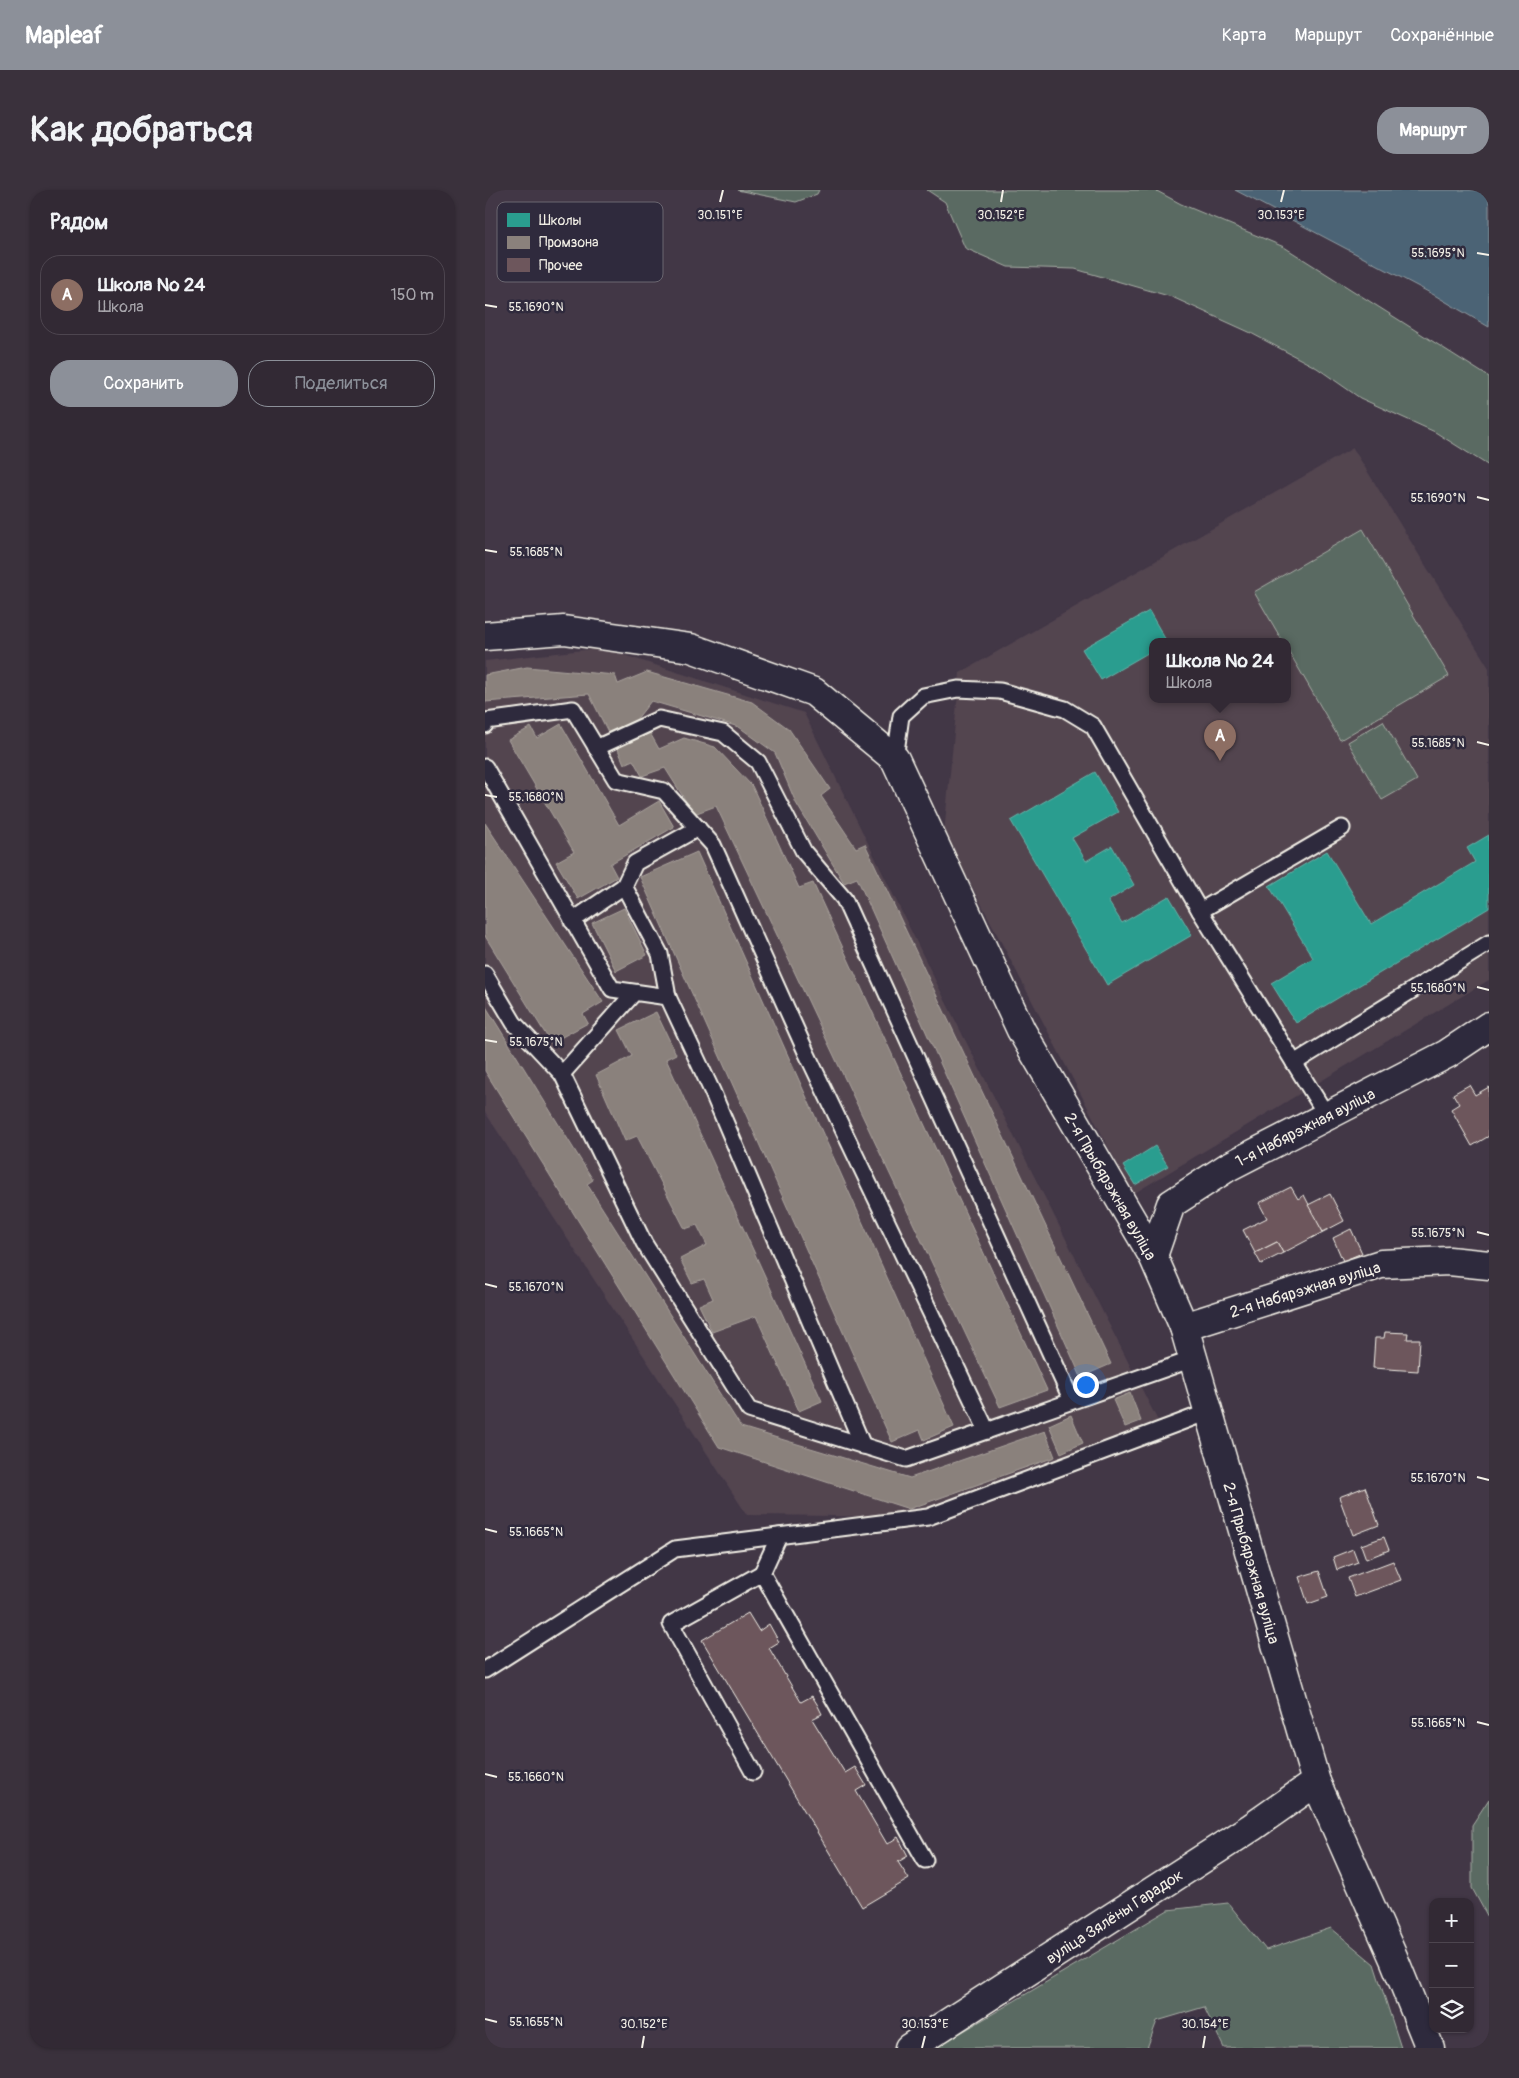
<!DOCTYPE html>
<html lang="ru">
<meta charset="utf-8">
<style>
:root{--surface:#322934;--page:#3a313c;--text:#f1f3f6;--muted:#a8a6ac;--line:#4d454f;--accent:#8c9099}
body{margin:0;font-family:Pangolin,sans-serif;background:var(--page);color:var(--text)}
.controls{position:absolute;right:15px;bottom:15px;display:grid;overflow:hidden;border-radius:10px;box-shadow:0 1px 4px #0004}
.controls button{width:45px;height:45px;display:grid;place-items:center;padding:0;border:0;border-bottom:1px solid var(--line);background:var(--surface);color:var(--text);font:25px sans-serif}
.you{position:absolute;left:600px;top:1194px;width:18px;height:18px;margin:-12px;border:4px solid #fff;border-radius:50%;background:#1a73e8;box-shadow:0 0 0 8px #1a73e833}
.badge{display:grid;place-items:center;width:32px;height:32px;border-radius:50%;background:var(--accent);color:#fff;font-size:16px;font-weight:700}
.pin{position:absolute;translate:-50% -41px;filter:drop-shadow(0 1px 2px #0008)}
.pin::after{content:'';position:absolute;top:26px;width:18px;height:15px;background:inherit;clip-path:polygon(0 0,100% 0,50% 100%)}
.popup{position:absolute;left:664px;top:448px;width:142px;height:65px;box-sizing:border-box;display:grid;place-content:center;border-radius:10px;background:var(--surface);filter:drop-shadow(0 1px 4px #0005);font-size:16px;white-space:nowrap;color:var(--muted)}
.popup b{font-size:19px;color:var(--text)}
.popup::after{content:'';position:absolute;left:50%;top:100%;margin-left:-10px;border:10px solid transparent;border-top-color:var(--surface)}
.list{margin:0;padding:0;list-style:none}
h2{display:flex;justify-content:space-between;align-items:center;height:65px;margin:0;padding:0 20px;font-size:21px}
h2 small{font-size:16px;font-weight:400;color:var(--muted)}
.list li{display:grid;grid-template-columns:32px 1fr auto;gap:15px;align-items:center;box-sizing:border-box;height:80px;margin:0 10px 10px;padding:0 10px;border:1px solid var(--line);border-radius:20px}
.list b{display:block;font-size:19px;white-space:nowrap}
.list p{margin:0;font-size:16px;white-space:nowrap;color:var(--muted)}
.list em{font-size:16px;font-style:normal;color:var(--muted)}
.actions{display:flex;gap:10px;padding:15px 20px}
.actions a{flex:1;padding:11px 0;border:1px solid var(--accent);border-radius:20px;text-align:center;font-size:18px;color:var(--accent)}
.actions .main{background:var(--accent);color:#fff}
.icon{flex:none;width:28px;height:28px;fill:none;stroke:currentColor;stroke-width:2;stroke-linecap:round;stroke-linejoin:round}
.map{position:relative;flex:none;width:1004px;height:1858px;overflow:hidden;border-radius:20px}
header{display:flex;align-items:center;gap:30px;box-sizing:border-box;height:70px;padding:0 25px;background:var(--accent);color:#fff}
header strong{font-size:24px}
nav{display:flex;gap:28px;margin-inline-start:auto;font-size:18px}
.intro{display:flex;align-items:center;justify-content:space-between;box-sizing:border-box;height:120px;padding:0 30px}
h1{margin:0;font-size:35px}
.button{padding:12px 22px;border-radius:20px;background:var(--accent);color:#fff;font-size:18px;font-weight:700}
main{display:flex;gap:30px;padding:0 30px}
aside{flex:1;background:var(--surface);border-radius:20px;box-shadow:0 1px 4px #0004}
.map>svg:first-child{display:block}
.built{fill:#524450;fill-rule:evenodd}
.green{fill:#5a6a62;stroke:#a7aea5}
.water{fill:#4b6474;stroke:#8f9ca2}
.schools{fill:#2a9d8f;stroke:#67b6aa}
.industry{fill:#8a817c;stroke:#aaa39c}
.building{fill:#6d565c;stroke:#f4f1e8}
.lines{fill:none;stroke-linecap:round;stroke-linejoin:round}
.lane-casing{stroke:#f4f1e8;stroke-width:19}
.street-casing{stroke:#f4f1e8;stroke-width:31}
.lane{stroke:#2f2a3d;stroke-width:15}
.street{stroke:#2f2a3d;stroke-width:28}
.ticks{fill:none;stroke:#f4f1e8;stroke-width:2}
.labels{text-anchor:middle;stroke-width:5;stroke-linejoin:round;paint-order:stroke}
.street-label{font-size:16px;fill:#f4f1e8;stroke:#2f2a3d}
.key{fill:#2f2a3d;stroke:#6a6670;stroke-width:1}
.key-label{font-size:14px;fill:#f4f1e8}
.ticks-label{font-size:12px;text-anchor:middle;fill:#f4f1e8;stroke:#2f2a3d;stroke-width:5;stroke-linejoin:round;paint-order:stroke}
</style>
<header>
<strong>Mapleaf</strong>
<nav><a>Карта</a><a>Маршрут</a><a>Сохранённые</a></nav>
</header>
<div class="intro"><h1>Как добраться</h1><a class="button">Маршрут</a></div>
<main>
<aside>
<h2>Рядом<small></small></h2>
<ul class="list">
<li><span class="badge" style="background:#8d6e63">A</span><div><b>Школа № 24</b><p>Школа</p></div><em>150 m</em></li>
</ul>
<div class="actions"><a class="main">Сохранить</a><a>Поделиться</a></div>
</aside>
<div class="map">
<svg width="1004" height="1858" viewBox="0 0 1004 1858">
<rect width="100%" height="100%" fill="#423746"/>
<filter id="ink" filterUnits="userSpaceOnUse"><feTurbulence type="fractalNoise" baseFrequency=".02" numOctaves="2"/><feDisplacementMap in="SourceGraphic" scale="10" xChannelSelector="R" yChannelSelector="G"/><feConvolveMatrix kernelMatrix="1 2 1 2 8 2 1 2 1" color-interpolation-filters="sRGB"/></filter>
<g filter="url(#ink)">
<g class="built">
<path d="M868 258 1004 478V790L648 1004 459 643 475 483ZM668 452H802V510H668Z"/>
<path d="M117 458 319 523 461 812 673 1231 537 1287 420 1327 262 1325 0 922V471Z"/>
</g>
<g class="green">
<path d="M252 0H334L332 4 311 12Z"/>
<path d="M442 0H670L696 14 799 57 1004 187V276L950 242 875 208 832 178 764 142 687 107 590 79 523 77 480 58 460 12Z"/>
<path d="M878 339 964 486 855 550 803 460 802 452H798L769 402Z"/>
<path d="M898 531 932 590 897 610 863 552Z"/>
<path d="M1004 1609V1729L987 1698V1635Z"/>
<path d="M743 1713 781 1760 846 1738 889 1774 916 1858H739L719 1817 672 1831 662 1858H450L683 1720Z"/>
</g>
<path class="water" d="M750 0H1004V137L951 106Z"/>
<g class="schools">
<path d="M664 421 682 452H668V460L616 490 597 459Z"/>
<path d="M610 582 633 622 587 648 601 671 627 656 649 695 623 711 637 733 684 706 707 745 622 795 526 631Z"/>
<path d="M1004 645V718L811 833 786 793 828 768 784 696 842 661 886 734 990 672 982 658Z"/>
<path d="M670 956 683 976 650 995 638 976Z"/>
</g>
<g class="industry">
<path d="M42 477 130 485 133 494 162 482 267 512 304 539 345 599 336 606 371 658 380 654 626 1174 596 1187 372 688 359 693 311 613 290 563 254 537 166 511 151 530 123 542 104 504 0 512V485Z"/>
<path d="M76 534 134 635 174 611 189 637 125 674 132 687 93 709 71 672 89 662 23 550 46 537 52 548Z"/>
<path d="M165 543 174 559 199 548 230 557 267 596 314 698 328 693 562 1200 515 1217 231 616 209 624 180 578 157 586 148 570 139 574 132 557Z"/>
<path d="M0 633 118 812 98 824 103 833 66 853 0 746Z"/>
<path d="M212 662 469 1237 439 1250 435 1240 407 1252 155 687Z"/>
<path d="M139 718 162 765 131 781 107 733Z"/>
<path d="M0 815 108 990 102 994 256 1237 425 1288 560 1241 570 1267 424 1319 234 1257 0 881Z"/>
<path d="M171 822 191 864 181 869 337 1211 314 1221 271 1126 227 1142 214 1115 228 1109 219 1089 207 1093 195 1069 222 1055 212 1035 200 1039 152 946 140 951 111 885 147 866 134 840Z"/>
<path d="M645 1203 656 1231 640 1237 628 1210Z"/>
<path d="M586 1225 598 1253 576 1263 564 1235Z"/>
</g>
<g class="building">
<path d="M984 895 990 905 1004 897V946L987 956 966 919 974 914 968 904Z"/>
<path d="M806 997 813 1009 819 1005 838 1042 798 1063 792 1052 770 1063 758 1040 782 1028 774 1013Z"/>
<path d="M845 1004 859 1031 838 1042 823 1015Z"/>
<path d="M866 1039 877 1063 858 1071 848 1048Z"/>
<path d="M792 1052 798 1063 776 1074 770 1063Z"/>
<path d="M900 1142 923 1143 922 1149H935L933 1181 888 1178 890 1148H899Z"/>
<path d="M880 1297 894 1335 868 1345 854 1307Z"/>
<path d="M899 1347 904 1360 881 1369 876 1355Z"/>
<path d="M868 1359 873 1372 852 1380 848 1367Z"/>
<path d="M908 1371 916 1390 870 1407 863 1388Z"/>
<path d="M834 1381 843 1407 823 1414 814 1387Z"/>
<path d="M263 1423 274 1441 284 1434 294 1452 284 1458 316 1512 327 1506 332 1514 337 1524 327 1529 360 1583 370 1577 381 1595 371 1601 402 1654 413 1647 423 1666 413 1672 424 1689 377 1717 217 1450Z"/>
</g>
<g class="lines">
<g class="lane-casing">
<g id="lane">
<path d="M0 535 1 531 88 519 131 590 179 601 228 655 322 864 502 1241"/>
<path d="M111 558 174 529 238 543 273 572 319 662 359 709 587 1211"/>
<path d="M410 569 416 526 438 506 473 499 515 501 580 519 608 536 715 721 842 926"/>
<path d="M0 577 127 799 183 807 227 901 378 1256"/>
<path d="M139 696 175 764 183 807"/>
<path d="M715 721 857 638"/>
<path d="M87 731 139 696 150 673 213 638"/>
<path d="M0 784 29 833 77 884 159 1053 264 1220 421 1269 708 1169"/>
<path d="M809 873 1004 753"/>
<path d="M77 884 149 803"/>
<path d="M294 1346 277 1383 440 1670"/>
<path d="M0 1480 190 1359 443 1327 723 1222"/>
<path d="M268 1582 186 1434 277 1383"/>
</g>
</g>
<g class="street-casing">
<g id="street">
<path d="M0 446 79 440 206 458 329 502 410 569 536 840 668 1066 699 1137 831 1592 909 1769 945 1858"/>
<path d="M668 1066 686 1014 743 977 962 864 1004 836"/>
<path d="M699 1137 896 1074 964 1071 1004 1075"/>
<path d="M424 1858 767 1637 831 1592"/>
</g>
</g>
<use href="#lane" class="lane"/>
<use href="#street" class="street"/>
</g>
</g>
<path class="ticks" d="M235 12 238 0M516 12 518 0M796 12 799 0M992 63 1004 65M0 115 12 117M992 307 1004 310M0 360 12 362M992 552 1004 555M0 605 12 607M992 797 1004 800M0 850 12 852M992 1042 1004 1045M0 1094 12 1097M992 1287 1004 1290M0 1339 12 1342M992 1532 1004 1535M0 1584 12 1587M0 1829 12 1832M157 1858 159 1846M437 1858 440 1846M718 1858 720 1846"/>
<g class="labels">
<g class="street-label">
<text transform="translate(820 937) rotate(-27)" y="6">1-я Набярэжная вуліца</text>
<text transform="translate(626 996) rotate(60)" y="6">2-я Прыбярэжная вуліца</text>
<text transform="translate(820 1099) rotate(-17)" y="6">2-я Набярэжная вуліца</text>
<text transform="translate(767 1373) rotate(74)" y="6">2-я Прыбярэжная вуліца</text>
<text transform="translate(629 1726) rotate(-33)" y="6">вуліца Зялёны Гарадок</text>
</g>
</g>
<rect x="12" y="12" width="166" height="80" rx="8" class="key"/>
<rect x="22" y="23" width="23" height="14" fill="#2a9d8f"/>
<rect x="22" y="46" width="23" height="13" fill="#8a817c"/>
<rect x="22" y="68" width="23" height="14" fill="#6d565c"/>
<g class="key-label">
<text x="54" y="35">Школы</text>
<text x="54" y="57">Промзона</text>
<text x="54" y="80">Прочее</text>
</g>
<g class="ticks-label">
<text x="235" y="29">30.151°E</text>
<text x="516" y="29">30.152°E</text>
<text x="796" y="29">30.153°E</text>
<text x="953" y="67">55.1695°N</text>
<text x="51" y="121">55.1690°N</text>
<text x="953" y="312">55.1690°N</text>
<text x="51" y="366">55.1685°N</text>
<text x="953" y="557">55.1685°N</text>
<text x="51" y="611">55.1680°N</text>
<text x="953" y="802">55.1680°N</text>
<text x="51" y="856">55.1675°N</text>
<text x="953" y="1047">55.1675°N</text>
<text x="51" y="1101">55.1670°N</text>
<text x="953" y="1292">55.1670°N</text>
<text x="51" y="1346">55.1665°N</text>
<text x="953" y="1537">55.1665°N</text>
<text x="51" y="1591">55.1660°N</text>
<text x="51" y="1836">55.1655°N</text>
<text x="159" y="1838">30.152°E</text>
<text x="440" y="1838">30.153°E</text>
<text x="720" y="1838">30.154°E</text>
</g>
</svg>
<div class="controls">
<button>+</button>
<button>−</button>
<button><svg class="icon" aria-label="layers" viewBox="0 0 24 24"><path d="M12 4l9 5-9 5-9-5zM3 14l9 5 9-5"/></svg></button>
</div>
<div class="you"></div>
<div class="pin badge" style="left:735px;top:571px;background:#8d6e63">A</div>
<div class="popup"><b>Школа № 24</b>Школа</div>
</div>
</main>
